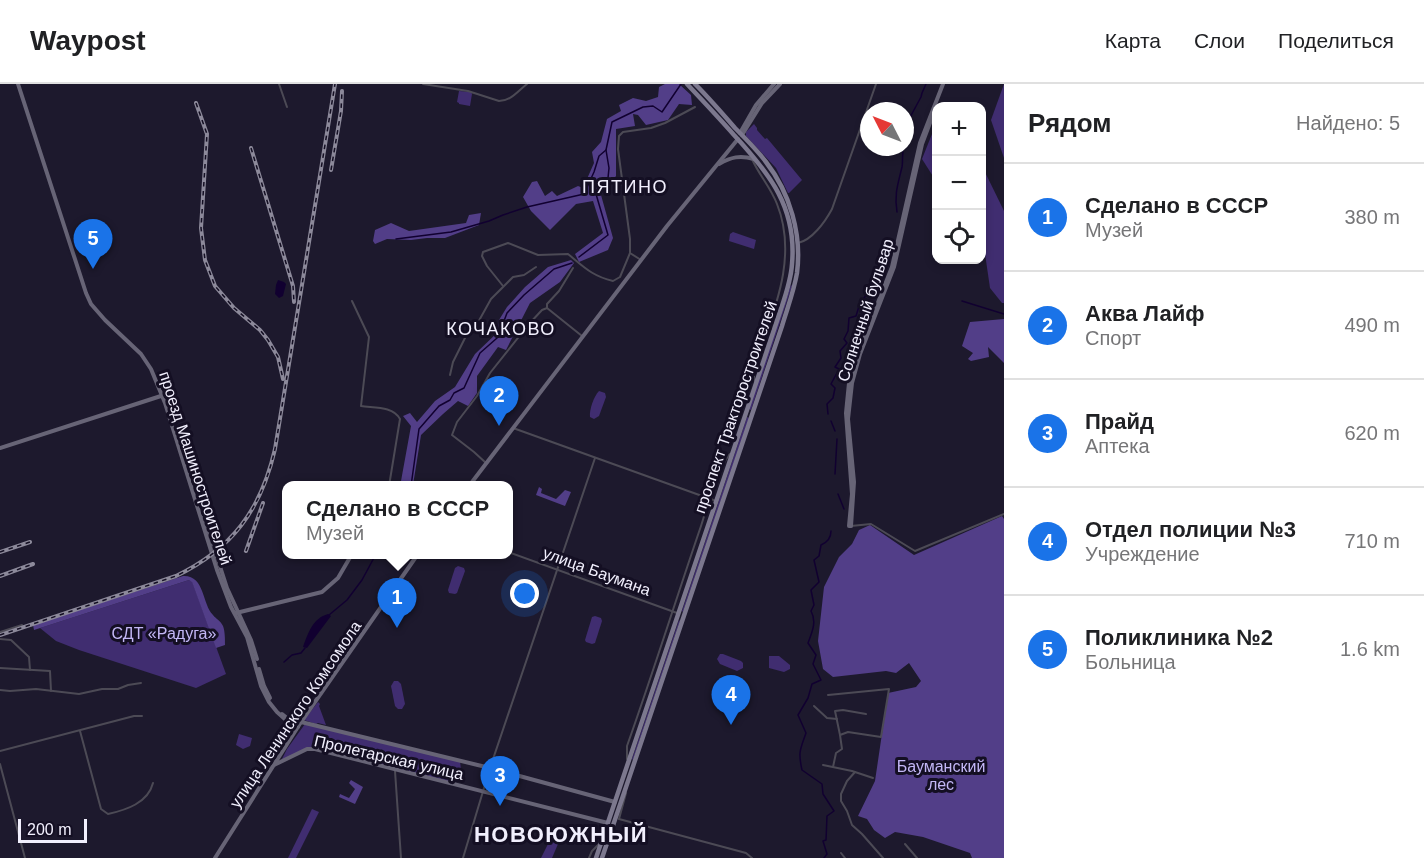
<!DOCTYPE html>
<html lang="ru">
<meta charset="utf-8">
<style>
:root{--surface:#fff;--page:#f6f6f6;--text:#202124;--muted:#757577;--line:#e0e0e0;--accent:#1a73e8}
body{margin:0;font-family:Helvetica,sans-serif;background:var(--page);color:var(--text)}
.controls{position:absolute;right:18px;top:18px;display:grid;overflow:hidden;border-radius:12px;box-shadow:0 3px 9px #0003}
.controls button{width:54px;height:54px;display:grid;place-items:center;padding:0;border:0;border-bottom:2px solid var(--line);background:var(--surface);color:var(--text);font:30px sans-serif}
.compass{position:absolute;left:860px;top:18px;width:54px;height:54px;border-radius:50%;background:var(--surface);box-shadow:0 3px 9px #0003;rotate:312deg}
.scale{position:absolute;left:18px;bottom:15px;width:69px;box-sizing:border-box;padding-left:6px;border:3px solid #f1effd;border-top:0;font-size:16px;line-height:21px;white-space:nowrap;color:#f1effd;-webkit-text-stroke:4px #140f23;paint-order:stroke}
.you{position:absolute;left:525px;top:510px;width:21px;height:21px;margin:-15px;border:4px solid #fff;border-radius:50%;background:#1a73e8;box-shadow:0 0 0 9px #1a73e833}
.badge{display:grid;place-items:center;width:39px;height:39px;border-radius:50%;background:var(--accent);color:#fff;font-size:20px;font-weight:700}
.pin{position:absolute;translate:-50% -50px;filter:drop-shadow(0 2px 3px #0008)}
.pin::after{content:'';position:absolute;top:32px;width:21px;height:18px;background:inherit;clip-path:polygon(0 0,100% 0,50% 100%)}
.popup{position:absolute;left:282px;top:397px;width:231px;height:78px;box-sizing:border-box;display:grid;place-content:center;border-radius:12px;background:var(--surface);filter:drop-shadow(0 2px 4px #0005);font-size:20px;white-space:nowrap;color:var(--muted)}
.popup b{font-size:22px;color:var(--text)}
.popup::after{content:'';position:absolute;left:50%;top:100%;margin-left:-12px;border:12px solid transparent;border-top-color:var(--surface)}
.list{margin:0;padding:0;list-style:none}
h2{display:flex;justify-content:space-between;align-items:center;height:78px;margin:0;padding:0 24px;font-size:26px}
h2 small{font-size:20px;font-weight:400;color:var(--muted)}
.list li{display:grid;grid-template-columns:39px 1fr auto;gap:18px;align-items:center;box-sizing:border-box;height:108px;padding:0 24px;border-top:2px solid var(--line)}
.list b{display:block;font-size:22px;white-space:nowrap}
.list p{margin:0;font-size:20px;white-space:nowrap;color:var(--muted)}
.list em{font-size:20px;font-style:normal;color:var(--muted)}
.icon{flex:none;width:33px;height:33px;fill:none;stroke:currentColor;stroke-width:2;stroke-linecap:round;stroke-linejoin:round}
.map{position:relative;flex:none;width:1004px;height:774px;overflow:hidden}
header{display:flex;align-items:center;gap:36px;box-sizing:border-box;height:84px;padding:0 30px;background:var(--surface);border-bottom:2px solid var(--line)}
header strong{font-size:28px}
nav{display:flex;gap:33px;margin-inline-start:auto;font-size:21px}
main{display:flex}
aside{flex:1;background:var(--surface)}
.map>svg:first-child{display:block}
.green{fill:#402d70}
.forest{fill:#523e88}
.water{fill:#110030}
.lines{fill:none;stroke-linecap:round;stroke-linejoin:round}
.stream{stroke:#110030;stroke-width:1.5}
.street{stroke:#4c4a55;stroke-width:2}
.secondary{stroke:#676476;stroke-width:4}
.primary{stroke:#7c788e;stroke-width:4.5}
.rail-casing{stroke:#8c899a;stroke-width:4}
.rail{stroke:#140f23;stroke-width:1.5;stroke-dasharray:4.5;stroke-linecap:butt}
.labels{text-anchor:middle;stroke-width:6;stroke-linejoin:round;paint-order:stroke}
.street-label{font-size:16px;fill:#f1effd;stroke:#140f23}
.park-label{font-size:16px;fill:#c3b7f6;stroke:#140f23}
.neighbourhood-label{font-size:18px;letter-spacing:1.5px;fill:#f1effd;stroke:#140f23}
.district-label{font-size:22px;font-weight:bold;letter-spacing:1.5px;fill:#f1effd;stroke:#140f23}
</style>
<header>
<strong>Waypost</strong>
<nav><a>Карта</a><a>Слои</a><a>Поделиться</a></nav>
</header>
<main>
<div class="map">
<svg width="1004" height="774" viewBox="0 0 1004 774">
<rect width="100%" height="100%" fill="#1d192d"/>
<g class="green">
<path d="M1004 0V74L991 36Z"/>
<path d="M459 7 471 8 472 10 470 22 459 20V19L457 18Z"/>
<path d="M754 40 757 44V46L765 55 767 54 802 96 789 109H788L776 84 746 52V48Z"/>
<path d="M936 40V97L922 75Z"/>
<path d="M982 82 1004 127V219H1002L990 204 982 149Z"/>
<path d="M733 148 756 156 754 165 729 157 730 150Z"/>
<path d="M791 201 792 202 751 326 749 325Z"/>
<path d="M599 307 605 309 606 313 599 332 594 335 590 333C589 326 594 312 599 307Z"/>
<path d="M747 333 749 334 683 528 682 527Z"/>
<path d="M458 482 464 484 465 487 457 509 455 510 449 509 448 506 455 484Z"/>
<path d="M189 496 192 497 226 590 196 604 79 566 56 557 40 544Z"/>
<path d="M595 532 601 534 602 537 595 559 592 560 586 558 585 556 592 533Z"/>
<path d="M679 536 680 537 633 676 632 675Z"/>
<path d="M720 570H723L741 577 743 579V584L737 587 720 580 717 575Z"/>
<path d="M769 572H779L790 581V585L784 588 769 584Z"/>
<path d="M394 597H398L401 600 405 620 402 625H398L395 622 391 602Z"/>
<path d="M318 618 320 620 319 622 326 641 318 639 316 640 304 636Z"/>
<path d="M305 640 460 677 461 686 424 676 422 686 458 696 450 699 310 664 280 679 287 665Z"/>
<path d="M239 650 252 654 250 662 243 665 236 661Z"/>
<path d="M312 725 319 728 296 774H288Z"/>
<path d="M550 756 558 760 552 774H541Z"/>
</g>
<g class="forest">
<path d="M665 0H679L691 11 692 21 679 20 668 36 646 41 638 31 633 30 635 42 616 45V92L601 111 613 154 608 166 579 178 575 170 603 149 593 117 576 120 550 146 531 127 523 113 532 98 537 97 545 112 552 107 557 112 578 102 583 104 594 79 592 68 601 58 607 35 621 27 619 21 633 14 646 17 658 13 659 3Z"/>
<path d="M481 129 479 141 445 154H427L411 156 387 155 375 160 373 157 375 146 391 139 409 147 466 139 469 131Z"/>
<path d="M571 176 574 179 560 198 530 219 506 266 498 263 477 292V309L468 322 458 317 443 330 421 351 413 401H404L401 397 411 342 403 332 410 329 417 338 435 317 455 303 475 270 498 248 499 236 507 223 525 203 548 183Z"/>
<path d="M1004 235V279L988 263 989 273 971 277 968 275 973 269 962 262 970 238Z"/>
<path d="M539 403 542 405 541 409 556 415 565 406 571 408 565 422 536 411Z"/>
<path d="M1002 432 1004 435V774H972L970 769 923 753 895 748 885 754 874 746 867 735 858 732 875 697 888 609 916 603 921 597 909 579 896 589 886 587 833 593 823 585 818 557 824 503 839 473 852 460 859 446 870 441 914 471Z"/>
<path d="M183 492C205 491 202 520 213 531 216 535 220 536 223 542 225 547 225 555 225 561L216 564 192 498 189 496 34 546 33 541Z"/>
<path d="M351 696 363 703 355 720 339 713 340 710 349 714 355 705 349 699Z"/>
</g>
<g class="water">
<path d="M278 196 284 198 286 200 283 212 279 214 275 210 276 201Z"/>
<path d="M328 530 331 532 307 564 303 563C308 549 313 534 328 530Z"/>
</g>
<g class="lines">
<g class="stream">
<path d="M907 56 908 37 921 13 922 9 926 0"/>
<path d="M897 128C894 110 898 100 902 83 903 78 902 73 903 68"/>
<path d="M396 155 451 148 489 137 503 131 527 123 584 110 594 88 599 72 606 66"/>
<path d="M579 173 608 151 596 110 608 94 609 84 606 66 612 38 643 23 653 22 662 28 681 0"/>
<path d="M962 217 1004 230"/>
<path d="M828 330 827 320 833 314 835 304 831 300 839 285 835 283 841 274 840 267 847 259 844 255 848 247 849 234 856 232 860 219 868 209 870 200 884 184"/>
<path d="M831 337 835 347"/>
<path d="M835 390 837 355"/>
<path d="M411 402 419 345 439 322 450 316 454 309 464 304 480 269 505 247 504 237 507 229 524 211 554 185 572 179"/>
<path d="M838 410 844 425"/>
<path d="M329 531 347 516 362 496 376 470"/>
<path d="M284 578 292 571 301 569 305 564"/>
<path d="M824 774 827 770 823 757 826 756 827 732 834 727 823 710 822 700 802 686C798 668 800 666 806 649L798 631 808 614 812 600 821 596 813 580 816 571 808 559C812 548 817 538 811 527L814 521 811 506 819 498 814 476 819 472 821 461C828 458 831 454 831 447"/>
</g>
<g class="street">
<path d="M279 0 287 23"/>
<path d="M423 0 468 7 499 17C511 17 518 7 527 0"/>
<path d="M752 75C759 91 771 104 777 120 799 175 772 231 755 283L753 289 755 297"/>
<path d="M798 159C812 156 825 138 832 125L876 0"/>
<path d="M641 176 630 169V155L618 65 619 52 623 48 651 44 665 39 695 23"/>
<path d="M503 202 487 182 482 172 483 168 508 159 538 171 568 170C584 183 592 192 613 197L620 193 630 169"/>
<path d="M352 217 369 253 361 322C374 324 393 322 400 335L389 402"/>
<path d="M547 224 582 252"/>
<path d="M450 291 453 278 467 250 476 242 491 215 513 193 524 191 536 183"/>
<path d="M513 344 716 417"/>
<path d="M486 379 474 368 452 351 457 338 477 312 490 289 529 240 542 226 547 224V220L559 207 573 184"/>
<path d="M851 442 871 440 915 467 1004 430"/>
<path d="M508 468 677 529"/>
<path d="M0 548 22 541 24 544"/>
<path d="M0 555 11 556 29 573 30 586"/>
<path d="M0 584 50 587 51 607"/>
<path d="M0 606 10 607 36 605 79 610 102 605H118L128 601 141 599"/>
<path d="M828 611 889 605 881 653 848 648 840 651 842 665 836 669 833 683"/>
<path d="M814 622 827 634 837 635"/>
<path d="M80 647 101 725 108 730C126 726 148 719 153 699"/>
<path d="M840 651 835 627 843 626 866 630"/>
<path d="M0 667 134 632H142"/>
<path d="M627 675V662C653 589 676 515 701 442 708 421 716 385 730 370"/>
<path d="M0 680 25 774"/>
<path d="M823 681 852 687 873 694"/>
<path d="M395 687 401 774"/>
<path d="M855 688 847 697 841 710V717L847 727 852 741 862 750 883 774"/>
<path d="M619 735 746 769 752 774"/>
<path d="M619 735 626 709"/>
<path d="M905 760 917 774"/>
<path d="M841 769 845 774"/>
<path d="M463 774 490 684 595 374"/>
<path d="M589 774 592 767 599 760"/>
</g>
<g class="secondary">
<path d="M18 0 86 209 91 220 105 236 141 270 151 285 165 319 217 486 231 523 247 553 261 602 269 618 277 628 296 645"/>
<path d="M936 23 922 60 894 183 860 270 852 299 848 335 854 398 851 442H849L852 410 846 329 849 299 857 272 892 183 920 59 943 0"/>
<path d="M740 49 756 21 774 0"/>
<path d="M742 51 762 19 780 0"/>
<path d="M719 80C731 73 740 71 754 75"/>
<path d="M0 364 164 311"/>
<path d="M469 402 667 142 738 55"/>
<path d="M204 433 227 504 251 556 257 575"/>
<path d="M236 529 322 508 338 494 352 470"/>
<path d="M259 585 264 602 270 614"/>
<path d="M282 630 298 643"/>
<path d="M301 638 490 684 615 718"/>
<path d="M274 681 307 665H315L608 739"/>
<path d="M215 774 301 638 418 470"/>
</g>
<g class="primary">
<path d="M596 774 781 225C786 210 791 196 792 180 797 124 770 90 734 51 719 34 703 17 687 0"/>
<path d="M602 774 782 242C787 225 794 207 797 189 802 150 790 109 766 78 757 66 746 55 735 44 722 29 709 14 695 0"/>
</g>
<g class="rail-casing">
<g id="rail">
<path d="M196 19 207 50 201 144 205 176 215 202 234 224 260 246 268 256 278 273 283 295"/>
<path d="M251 64 293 202 294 218"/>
<path d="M331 86 341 27 342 7"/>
<path d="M246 467 263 419"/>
<path d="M0 468 30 458"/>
<path d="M0 492 33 480"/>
<path d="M0 551 176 492C232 465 261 426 275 365L335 0"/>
</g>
</g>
<use href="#rail" class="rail"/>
</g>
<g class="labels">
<g class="street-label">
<text transform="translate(865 226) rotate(-72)" y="6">Солнечный бульвар</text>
<text transform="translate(735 323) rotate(-71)" y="6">проспект Тракторостроителей</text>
<text transform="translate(196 384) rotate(72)" y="6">проезд Машиностроителей</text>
<text transform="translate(597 487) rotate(20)" y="6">улица Баумана</text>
<text transform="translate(295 630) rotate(-56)" y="6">улица Ленинского Комсомола</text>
<text transform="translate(389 673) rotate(13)" y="6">Пролетарская улица</text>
</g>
<g class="park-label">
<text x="164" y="555">СДТ «Радуга»</text>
<text x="941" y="688">Бауманский<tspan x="941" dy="18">лес</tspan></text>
</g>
<g class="neighbourhood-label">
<text x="625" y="109">ПЯТИНО</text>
<text x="501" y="251">КОЧАКОВО</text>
</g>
<g class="district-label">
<text x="561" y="758">НОВОЮЖНЫЙ</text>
</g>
</g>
</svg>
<div class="controls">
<button>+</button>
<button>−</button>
<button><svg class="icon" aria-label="locate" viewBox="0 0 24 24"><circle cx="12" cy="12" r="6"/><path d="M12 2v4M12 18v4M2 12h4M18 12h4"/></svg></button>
</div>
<svg class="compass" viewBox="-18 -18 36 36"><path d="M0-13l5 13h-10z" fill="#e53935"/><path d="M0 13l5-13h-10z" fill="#757577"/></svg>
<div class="scale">200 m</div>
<div class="you"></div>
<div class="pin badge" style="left:397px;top:544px">1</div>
<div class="popup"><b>Сделано в СССР</b>Музей</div>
<div class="pin badge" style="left:499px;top:342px">2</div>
<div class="pin badge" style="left:500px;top:722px">3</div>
<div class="pin badge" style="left:731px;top:641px">4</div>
<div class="pin badge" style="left:93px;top:185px">5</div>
</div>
<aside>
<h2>Рядом<small>Найдено: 5</small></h2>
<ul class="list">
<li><span class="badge">1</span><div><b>Сделано в СССР</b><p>Музей</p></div><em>380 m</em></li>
<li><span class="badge">2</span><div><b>Аква Лайф</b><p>Спорт</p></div><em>490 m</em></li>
<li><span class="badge">3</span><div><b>Прайд</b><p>Аптека</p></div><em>620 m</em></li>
<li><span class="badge">4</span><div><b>Отдел полиции №3</b><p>Учреждение</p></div><em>710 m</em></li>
<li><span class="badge">5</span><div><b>Поликлиника №2</b><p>Больница</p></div><em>1.6 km</em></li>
</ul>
</aside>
</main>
